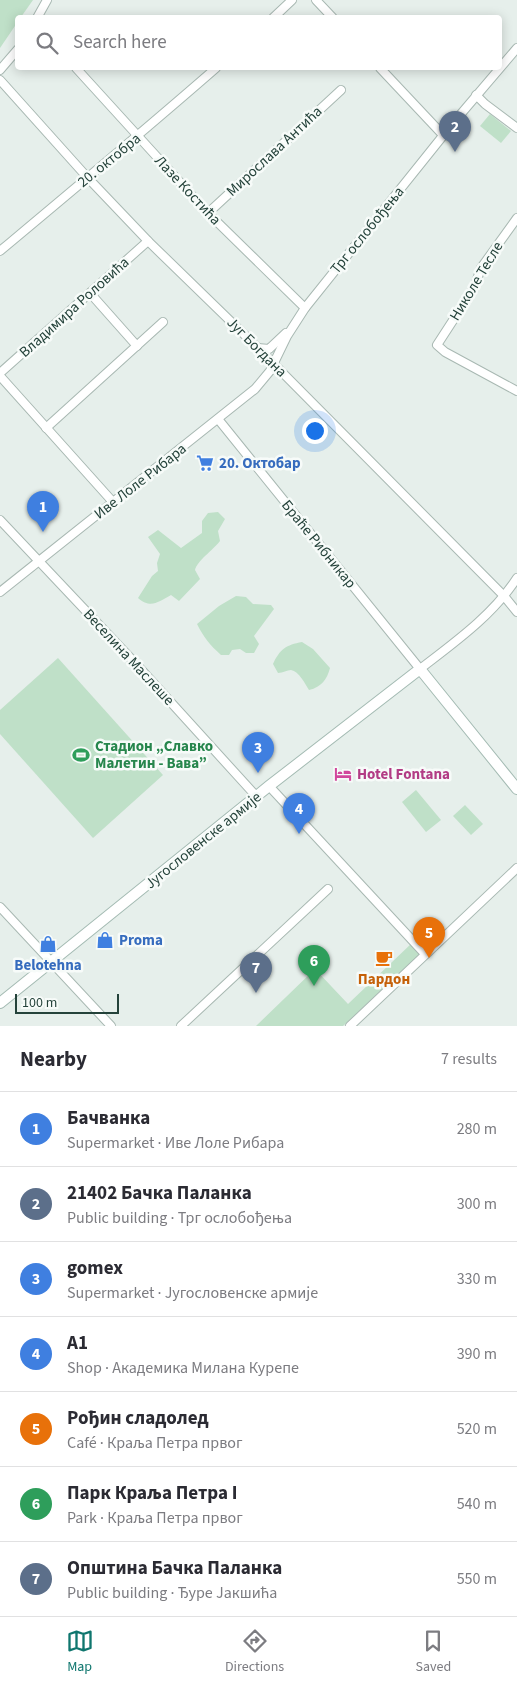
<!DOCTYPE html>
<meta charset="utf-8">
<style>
:root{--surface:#fff;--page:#f2f2f3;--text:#2b2b33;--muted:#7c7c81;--line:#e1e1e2;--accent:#0f766e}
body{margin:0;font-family:"Source Sans 3",sans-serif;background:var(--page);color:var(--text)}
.scale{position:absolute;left:15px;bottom:12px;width:104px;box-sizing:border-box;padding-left:5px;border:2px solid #24423a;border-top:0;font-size:14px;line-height:18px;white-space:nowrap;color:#24423a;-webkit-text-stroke:4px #f7fbf9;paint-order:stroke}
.you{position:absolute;left:314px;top:430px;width:18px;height:18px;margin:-12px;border:4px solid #fff;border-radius:50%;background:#1a73e8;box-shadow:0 0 0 8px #1a73e833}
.badge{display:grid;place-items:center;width:32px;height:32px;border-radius:50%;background:var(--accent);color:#fff;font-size:16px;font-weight:700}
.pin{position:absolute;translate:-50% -41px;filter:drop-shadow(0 1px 2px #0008)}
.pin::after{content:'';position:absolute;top:26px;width:18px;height:15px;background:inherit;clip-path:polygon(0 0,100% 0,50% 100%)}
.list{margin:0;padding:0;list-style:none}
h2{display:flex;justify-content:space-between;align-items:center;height:65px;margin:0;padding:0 20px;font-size:21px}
h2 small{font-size:16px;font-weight:400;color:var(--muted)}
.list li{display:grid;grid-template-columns:32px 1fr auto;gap:15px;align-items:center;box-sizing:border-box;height:75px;padding:0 20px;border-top:1px solid var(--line)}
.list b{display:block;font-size:19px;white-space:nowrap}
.list p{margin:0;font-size:16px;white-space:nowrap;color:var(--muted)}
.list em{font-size:16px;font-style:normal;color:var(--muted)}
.icon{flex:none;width:28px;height:28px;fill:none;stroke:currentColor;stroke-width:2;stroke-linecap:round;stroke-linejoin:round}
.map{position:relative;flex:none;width:517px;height:1026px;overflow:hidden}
.search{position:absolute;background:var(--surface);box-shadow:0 2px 12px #0003;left:15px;right:15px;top:15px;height:55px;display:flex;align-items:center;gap:12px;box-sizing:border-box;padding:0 18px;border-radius:5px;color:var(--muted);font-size:19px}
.sheet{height:590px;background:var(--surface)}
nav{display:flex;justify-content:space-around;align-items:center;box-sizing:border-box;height:70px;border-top:1px solid var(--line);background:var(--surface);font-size:14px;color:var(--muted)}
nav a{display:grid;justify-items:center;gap:2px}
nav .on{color:var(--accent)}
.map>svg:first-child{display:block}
.green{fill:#bfe0c8}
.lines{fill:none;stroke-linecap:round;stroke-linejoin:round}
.street-casing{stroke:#a8b8b2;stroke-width:10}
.secondary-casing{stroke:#a4bbb3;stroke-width:12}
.street{stroke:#fff;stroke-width:8}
.secondary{stroke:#fff;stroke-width:10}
.labels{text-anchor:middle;stroke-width:5;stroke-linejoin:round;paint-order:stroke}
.street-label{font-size:15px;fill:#24423a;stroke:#f7fbf9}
.shop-label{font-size:15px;font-weight:bold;fill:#366cbe;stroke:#f7fbf9;text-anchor:start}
.leisure-label{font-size:15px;font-weight:bold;fill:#27864d;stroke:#f7fbf9;text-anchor:start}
.hotel-label{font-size:15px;font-weight:bold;fill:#b23c85;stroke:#f7fbf9;text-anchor:start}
.food-label{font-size:15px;font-weight:bold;fill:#c56008;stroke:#f7fbf9}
</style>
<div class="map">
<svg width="517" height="1026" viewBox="0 0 517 1026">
<rect width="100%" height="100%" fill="#e6efeb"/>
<g class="green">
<path d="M0 0H33L21 17 18 18 17 23 0 48Z"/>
<path d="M490 114 511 131 501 143 480 126Z"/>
<path d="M218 512 225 519 218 531 220 541C213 550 197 561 195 570L200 579 179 601 171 595C158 602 151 609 138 598L152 576 158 571 157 563 160 554 148 537 158 530 181 548 202 533V521L208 513Z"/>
<path d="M236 596 246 597 253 604 271 605 274 609 254 636 259 644 254 653H246L240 649 232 650 229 655H221C210 645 204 638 197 624L219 606Z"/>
<path d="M302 642 313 649 330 668C327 679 322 687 309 690 305 684 299 671 291 670 287 670 283 673 278 673L273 664C280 649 286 645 302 642Z"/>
<path d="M58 658 163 775 93 838 0 734V710Z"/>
<path d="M416 790 441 820 426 832 402 802Z"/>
<path d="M465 805 483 824 471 835 453 816Z"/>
<path d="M412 943 421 953 343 1026H256L315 969 348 1004Z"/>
</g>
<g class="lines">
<g class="street-casing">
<g id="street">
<path d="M316 0 333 18"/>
<path d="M37 18 47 0"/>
<path d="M273 18 292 0"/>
<path d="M76 68 208 213 305 308"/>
<path d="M380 68 443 135"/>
<path d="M0 70 18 49"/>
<path d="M0 80 87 177 148 241 258 348 504 596 517 612"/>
<path d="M476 95 485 104 517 128"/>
<path d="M208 213 341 90"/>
<path d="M517 218 481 268 474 288 437 345 445 352 517 391"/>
<path d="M0 251C73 190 145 130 216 68"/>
<path d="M90 293 137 346"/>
<path d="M258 348 269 349 286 333"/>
<path d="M0 373 148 241"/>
<path d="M0 376 112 501"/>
<path d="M218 419 420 669C455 642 492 616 517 578"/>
<path d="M46 428 163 322"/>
<path d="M0 520 137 665 256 796"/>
<path d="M0 592 255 389 270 371 287 336 305 308 454 122 517 48"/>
<path d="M269 786 425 954"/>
<path d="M0 907 111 1026"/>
<path d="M181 1026 328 889"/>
<path d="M350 1026 517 868"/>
</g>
</g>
<g class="secondary-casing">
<path id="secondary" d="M0 1003 269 786 420 669 517 789"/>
</g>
<use href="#street" class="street"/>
<use href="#secondary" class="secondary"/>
</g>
<defs>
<g id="supermarket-bare" transform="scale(1.35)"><path d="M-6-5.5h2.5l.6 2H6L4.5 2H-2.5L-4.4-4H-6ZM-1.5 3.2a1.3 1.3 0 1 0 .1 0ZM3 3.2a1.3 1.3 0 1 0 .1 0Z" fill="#3f7fe0" stroke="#f7fbf9" stroke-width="2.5" paint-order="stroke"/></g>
<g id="stadium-bare" transform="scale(1.35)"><path d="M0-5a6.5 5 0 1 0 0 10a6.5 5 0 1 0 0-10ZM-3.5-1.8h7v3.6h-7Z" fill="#2e9e5b" stroke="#f7fbf9" stroke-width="2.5" paint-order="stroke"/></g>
<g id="hotel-bare" transform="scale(1.35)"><path d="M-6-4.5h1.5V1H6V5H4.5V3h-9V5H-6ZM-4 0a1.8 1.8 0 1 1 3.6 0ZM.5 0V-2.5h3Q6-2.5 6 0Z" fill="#d1479c" stroke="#f7fbf9" stroke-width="2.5" paint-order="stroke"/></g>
<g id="shop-bare" transform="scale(1.35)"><path d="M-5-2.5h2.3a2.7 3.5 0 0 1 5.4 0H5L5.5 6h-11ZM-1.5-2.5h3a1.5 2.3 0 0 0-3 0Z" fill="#3f7fe0" stroke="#f7fbf9" stroke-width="2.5" paint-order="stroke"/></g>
<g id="cafe-bare" transform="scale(1.35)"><path d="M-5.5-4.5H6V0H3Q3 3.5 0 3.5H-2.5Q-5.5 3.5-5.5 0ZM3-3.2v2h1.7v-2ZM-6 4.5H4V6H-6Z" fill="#e8710a" stroke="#f7fbf9" stroke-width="2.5" paint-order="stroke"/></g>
</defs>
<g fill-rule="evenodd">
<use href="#supermarket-bare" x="205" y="463"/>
<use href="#stadium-bare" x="81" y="755"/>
<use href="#hotel-bare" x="343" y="774"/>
<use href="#shop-bare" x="105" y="940"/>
<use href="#shop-bare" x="48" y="944"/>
<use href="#cafe-bare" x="384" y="958"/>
</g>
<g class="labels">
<g class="street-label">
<text transform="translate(274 151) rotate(-43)" y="5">Мирослава Антића</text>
<text transform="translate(109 160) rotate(-39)" y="5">20. октобра</text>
<text transform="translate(188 190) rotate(47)" y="5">Лазе Костића</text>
<text transform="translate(367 230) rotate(-51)" y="5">Трг ослобођења</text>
<text transform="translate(476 281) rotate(-59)" y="5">Николе Тесле</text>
<text transform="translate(74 307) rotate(-42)" y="5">Владимира Роловића</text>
<text transform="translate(257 347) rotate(45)" y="5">Југ Богдана</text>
<text transform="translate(140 481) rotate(-38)" y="5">Иве Лоле Рибара</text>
<text transform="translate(319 544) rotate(51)" y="5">Браће Рибникар</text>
<text transform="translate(129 657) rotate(47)" y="5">Веселина Маслеше</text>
<text transform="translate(203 840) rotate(-39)" y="5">Југословенске армије</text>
</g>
<g class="shop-label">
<text x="219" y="468">20. Октобар</text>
<text x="119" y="945">Proma</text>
<text x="48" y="970" text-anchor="middle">Belotehna</text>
</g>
<g class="leisure-label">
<text x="95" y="751">Стадион „Славко<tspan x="95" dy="17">Малетин - Вава”</tspan></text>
</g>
<g class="hotel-label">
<text x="357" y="779">Hotel Fontana</text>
</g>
<g class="food-label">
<text x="384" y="984">Пардон</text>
</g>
</g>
</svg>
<div class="scale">100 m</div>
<div class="you"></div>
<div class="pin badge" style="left:43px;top:532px;background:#3f7fe0">1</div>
<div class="pin badge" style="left:455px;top:152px;background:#5c6f8a">2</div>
<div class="pin badge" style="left:258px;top:773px;background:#3f7fe0">3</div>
<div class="pin badge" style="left:299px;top:834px;background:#3f7fe0">4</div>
<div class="pin badge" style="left:429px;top:958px;background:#e8710a">5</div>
<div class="pin badge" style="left:314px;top:986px;background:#2e9e5b">6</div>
<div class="pin badge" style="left:256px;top:993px;background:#5c6f8a">7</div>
<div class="search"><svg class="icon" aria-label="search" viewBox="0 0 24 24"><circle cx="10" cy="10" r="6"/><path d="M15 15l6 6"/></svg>Search here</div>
</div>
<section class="sheet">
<h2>Nearby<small>7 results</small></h2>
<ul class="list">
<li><span class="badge" style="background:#3f7fe0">1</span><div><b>Бачванка</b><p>Supermarket · Иве Лоле Рибара</p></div><em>280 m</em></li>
<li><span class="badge" style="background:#5c6f8a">2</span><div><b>21402 Бачка Паланка</b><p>Public building · Трг ослобођења</p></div><em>300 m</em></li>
<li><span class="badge" style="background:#3f7fe0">3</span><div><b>gomex</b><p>Supermarket · Југословенске армије</p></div><em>330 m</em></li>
<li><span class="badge" style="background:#3f7fe0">4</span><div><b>A1</b><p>Shop · Академика Милана Курепе</p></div><em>390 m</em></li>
<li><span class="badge" style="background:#e8710a">5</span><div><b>Рођин сладолед</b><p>Café · Краља Петра првог</p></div><em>520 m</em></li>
<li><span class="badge" style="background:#2e9e5b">6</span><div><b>Парк Краља Петра I</b><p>Park · Краља Петра првог</p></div><em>540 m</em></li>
<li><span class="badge" style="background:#5c6f8a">7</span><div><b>Општина Бачка Паланка</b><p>Public building · Ђуре Јакшића</p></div><em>550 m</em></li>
</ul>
</section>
<nav>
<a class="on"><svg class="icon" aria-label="map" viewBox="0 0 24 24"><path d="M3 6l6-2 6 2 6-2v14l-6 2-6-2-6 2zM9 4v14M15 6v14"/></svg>Map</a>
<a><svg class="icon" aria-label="directions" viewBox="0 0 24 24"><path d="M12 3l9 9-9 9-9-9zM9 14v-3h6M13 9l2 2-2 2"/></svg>Directions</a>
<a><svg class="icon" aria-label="saved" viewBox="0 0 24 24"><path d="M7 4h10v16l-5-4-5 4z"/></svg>Saved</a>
</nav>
